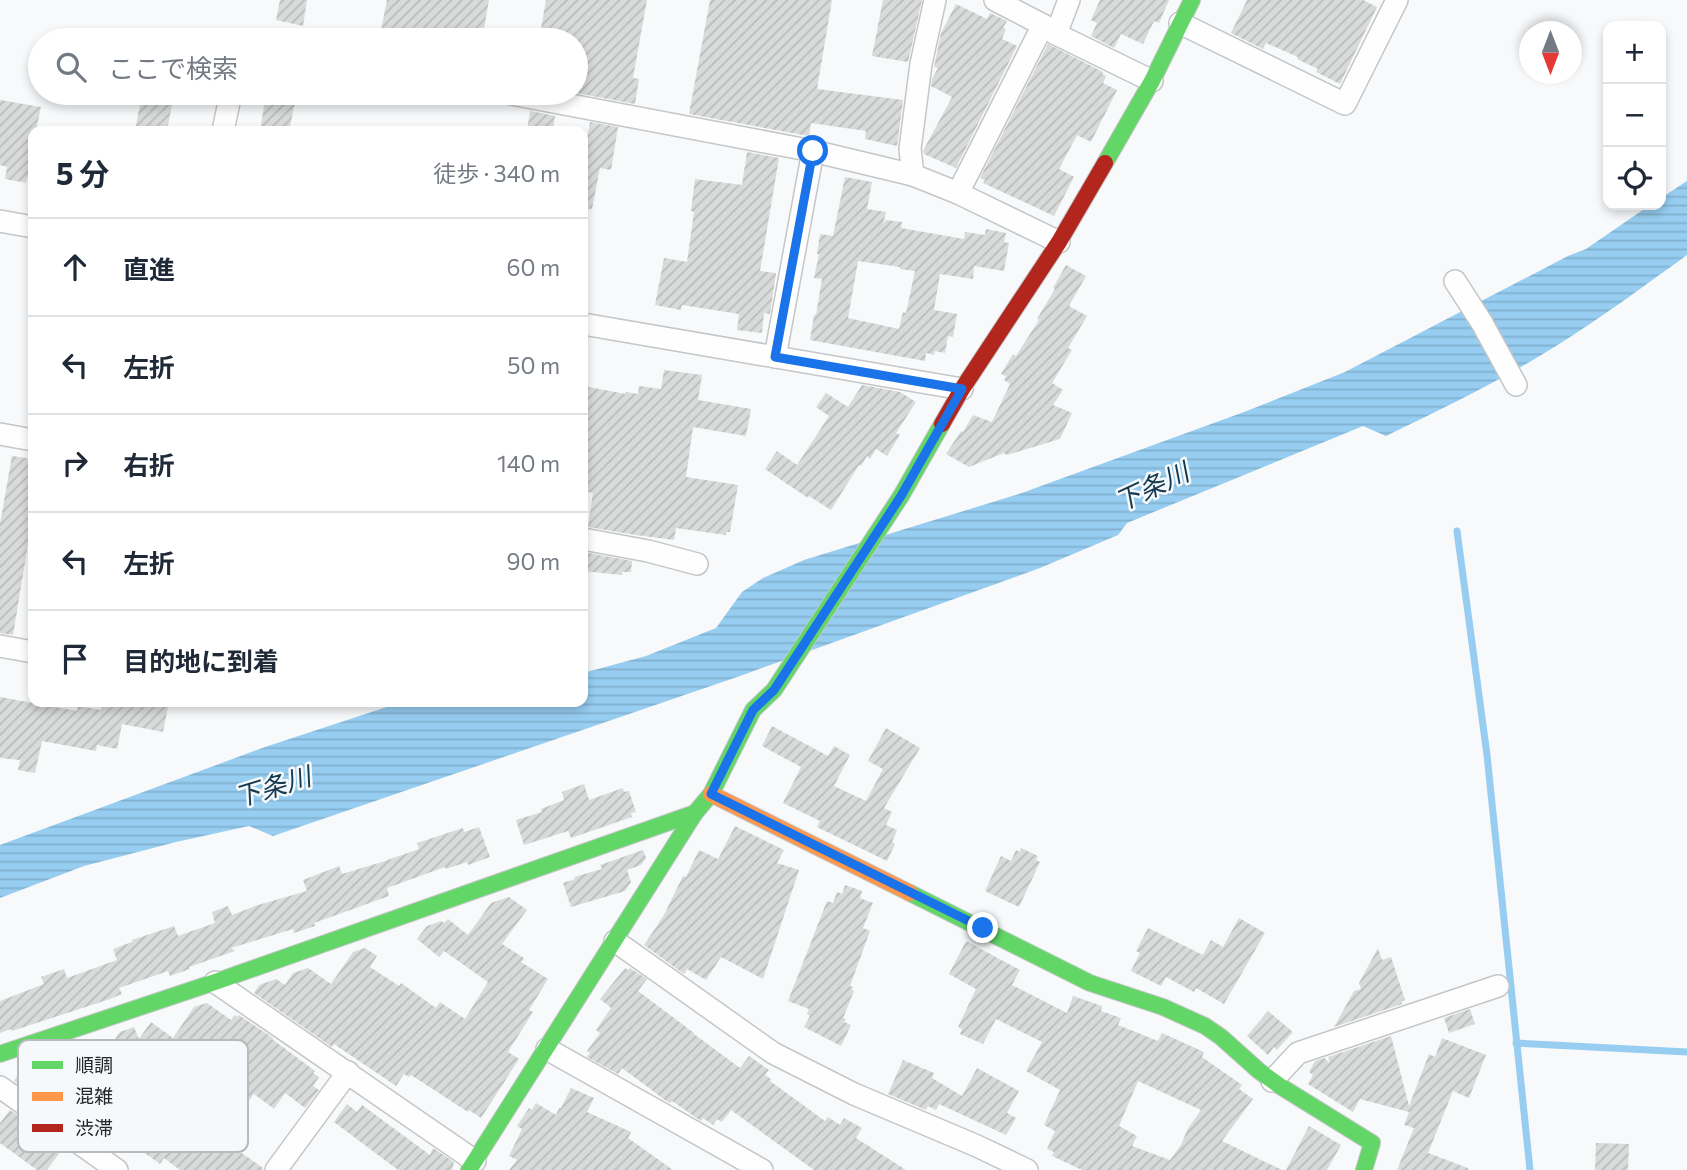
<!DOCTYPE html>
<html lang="ja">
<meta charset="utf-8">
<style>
:root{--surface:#fff;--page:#f6f6f7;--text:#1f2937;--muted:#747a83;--line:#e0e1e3}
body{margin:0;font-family:Commissioner,"Noto Sans JP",sans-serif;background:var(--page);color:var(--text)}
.controls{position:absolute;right:21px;top:21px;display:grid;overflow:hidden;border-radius:14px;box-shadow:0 4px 10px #0003}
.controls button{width:63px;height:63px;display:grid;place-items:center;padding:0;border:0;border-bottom:2px solid var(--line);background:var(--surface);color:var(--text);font:35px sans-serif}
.compass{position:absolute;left:1519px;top:21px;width:63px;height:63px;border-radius:50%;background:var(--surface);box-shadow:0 4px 10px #0003;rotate:180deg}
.stop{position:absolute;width:21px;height:21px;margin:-16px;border:5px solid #1a73e8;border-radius:50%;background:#fff}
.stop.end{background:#1a73e8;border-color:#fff;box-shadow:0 2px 7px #0008}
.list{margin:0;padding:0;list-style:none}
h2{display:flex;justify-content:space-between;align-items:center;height:91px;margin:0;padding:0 28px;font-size:30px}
h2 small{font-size:23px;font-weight:400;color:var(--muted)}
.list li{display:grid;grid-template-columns:46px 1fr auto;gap:21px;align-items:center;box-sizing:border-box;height:98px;padding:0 28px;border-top:2px solid var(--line)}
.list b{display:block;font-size:26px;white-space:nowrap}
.list em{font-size:23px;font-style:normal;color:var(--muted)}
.icon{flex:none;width:38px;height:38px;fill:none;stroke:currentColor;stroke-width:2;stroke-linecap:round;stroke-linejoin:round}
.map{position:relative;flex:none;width:1687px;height:1170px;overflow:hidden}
.search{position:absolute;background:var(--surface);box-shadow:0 4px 10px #0003;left:28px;top:28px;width:560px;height:77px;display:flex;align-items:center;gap:18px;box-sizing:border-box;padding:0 24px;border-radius:38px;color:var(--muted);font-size:26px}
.panel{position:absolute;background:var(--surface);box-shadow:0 4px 10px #0003;left:28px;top:126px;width:560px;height:581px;border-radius:14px}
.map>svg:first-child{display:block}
.water{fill:url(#water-rules)}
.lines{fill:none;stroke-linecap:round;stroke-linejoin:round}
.stream{stroke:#96cdf0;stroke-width:7}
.building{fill:url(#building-hatch);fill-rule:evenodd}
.street-casing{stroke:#c4c6c7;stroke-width:24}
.fast-casing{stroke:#c4c6c7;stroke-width:18}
.slow-casing{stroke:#c4c6c7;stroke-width:18}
.jam-casing{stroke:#c4c6c7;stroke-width:18}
.street{stroke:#fefefe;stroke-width:21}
.fast{stroke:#63d668;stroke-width:16}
.slow{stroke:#ff974d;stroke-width:16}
.jam{stroke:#b3261e;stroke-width:16}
.route{stroke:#1a73e8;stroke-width:9}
.labels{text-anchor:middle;stroke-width:5;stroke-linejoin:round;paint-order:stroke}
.water-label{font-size:26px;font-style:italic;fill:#17394e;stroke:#f6f9fc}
.key{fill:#f6f9fc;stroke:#b8babc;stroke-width:2}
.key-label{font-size:19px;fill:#262728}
</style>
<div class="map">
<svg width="1687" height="1170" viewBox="0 0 1687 1170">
<defs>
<pattern id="water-rules" width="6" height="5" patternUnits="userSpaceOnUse" patternTransform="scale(1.75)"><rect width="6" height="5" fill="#96cdf0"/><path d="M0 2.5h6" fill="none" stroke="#81b0ce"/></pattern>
<pattern id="building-hatch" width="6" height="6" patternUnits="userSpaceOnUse" patternTransform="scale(1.75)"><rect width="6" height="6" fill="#d9dada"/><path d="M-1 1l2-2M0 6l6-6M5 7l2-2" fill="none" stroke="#babbbb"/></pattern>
</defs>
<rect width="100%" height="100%" fill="#f7f9fb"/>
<path class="water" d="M1687 181V255C1644 286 1601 318 1556 346 1502 380 1444 408 1386 436L1363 426 1127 523 1118 535 1040 568 740 676 273 836 249 826 176 842 84 866 0 898V845L265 747 402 702H458L466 706 482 702H583V673L646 656 716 628 742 592 763 578 804 560 1019 494 1244 412 1345 372 1568 256 1586 249 1650 205H1661V198Z"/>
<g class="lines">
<g class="stream">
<path d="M1457 531 1487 755 1530 1170"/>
<path d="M1516 1043 1687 1052"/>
</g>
</g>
<g class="building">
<path d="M280 0H307L303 26 276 20Z"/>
<path d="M387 0H489L482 40H379Z"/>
<path d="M546 0H647L633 78 639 79 635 104 576 93V40H539Z"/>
<path d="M710 0H832L817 89 903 100 897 146 865 139 866 131 811 123 809 136 689 114Z"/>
<path d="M883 0H922L908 62 872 56Z"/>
<path d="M1100 0H1169L1159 23 1154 21 1143 44 1121 34 1114 48 1091 36 1097 23 1091 20Z"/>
<path d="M1247 0H1363L1377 7 1340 84 1316 72 1318 69 1297 59 1298 57 1266 43 1263 49 1231 33Z"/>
<path d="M956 4 987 19 990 13 1007 21 1003 28 1006 29 1002 39 1017 46 956 168 924 154 923 151 952 97 931 86 932 79 938 68 934 67 941 33Z"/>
<path d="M1048 44 1103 72 1102 74 1106 76 1103 83 1117 90 1091 142 1077 135 1059 169 1074 177 1054 216 983 183 985 180 980 178Z"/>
<path d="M142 93H174L167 131H135Z"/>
<path d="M266 93H297L289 131H260Z"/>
<path d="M0 100 41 107 36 131H33V162L30 178 27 177 26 183 5 179 7 167 0 165Z"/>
<path d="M530 111 555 116 553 131H527Z"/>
<path d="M590 122 618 127 611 170 600 168 592 209 583 208V161Z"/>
<path d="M747 152 779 158 760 271 776 273 770 314 764 313 762 333 737 330 739 314 682 305 681 310 655 305 664 258 687 262 694 212 691 211 695 179 742 185Z"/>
<path d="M845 177 872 182 867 209 886 212 883 224 886 220 902 222 901 228 964 239 965 232 985 235 986 229 1006 233 1004 242 1009 243 1004 271 974 266 973 279 940 274 934 310 957 314 953 337 948 336 945 353 935 351 934 355 926 353 925 361 810 340 814 315H816L822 279 814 278 819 254H817L820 234 833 236ZM858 261 900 267V269L915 271 906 313 903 312 899 329 848 318Z"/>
<path d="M1066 265 1086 276 1069 306 1087 316 1068 348 1072 350 1052 383 1063 390 1053 405 1072 413 1060 439 1007 455 1004 453 969 467 946 454 961 431 963 432 973 415 992 422 1010 384 1004 380 1006 376 1001 374 1013 354 1016 356 1039 320 1037 319 1055 289 1053 288Z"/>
<path d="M664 370 702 375 698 400 751 409 746 436 693 427 686 477 738 485 730 532H726V535L676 528 674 540 636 535 588 527 593 493 583 491V386L626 394V392L638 394 639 386 661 389Z"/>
<path d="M862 385 900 392 916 402 896 433 900 435 887 456 876 449 870 459 867 456 861 466 859 465 831 510 809 496 808 498 765 469 777 451 797 465 829 416 816 407 826 393 848 407Z"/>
<path d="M12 456 33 459V514L13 635 0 633V524Z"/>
<path d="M583 552 632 561 631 572H622V575L583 571Z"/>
<path d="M0 697 77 711 78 706 101 710 103 702H169L163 732 122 724 117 749 97 745 96 751 42 741 35 773 18 770 20 760 0 758Z"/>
<path d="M772 726 828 756 834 746 850 755 834 786 866 801 883 769 868 761 886 728 920 748 884 808 892 812 886 825 897 830 892 842 895 844 887 861 817 827 820 821 783 803 801 767 762 746Z"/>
<path d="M584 784 589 800 623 788 624 792 629 791 636 812 631 813 632 817 571 838 568 831 524 845 516 820 542 812 541 809 564 800 562 792Z"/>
<path d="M735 826 784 850 777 863 799 870 763 979 721 957 706 980 687 969 684 974 644 945 664 915 683 876 686 877 699 850 718 859Z"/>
<path d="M479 827 490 857 468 865 467 862 446 869 445 867 387 888 389 896 314 923 315 926 294 933 293 929 231 948 235 951 189 967 190 969 170 976 168 971 119 988 122 994 110 999 12 1031 11 1029 0 1033V1001L44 984 41 977 64 969 67 978 117 960 113 949 132 942V940L174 926 178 936 215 923 212 912 228 906 232 915 258 905 307 891 303 880 339 866 342 874 382 862 419 849 417 843 463 828 464 832Z"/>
<path d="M1021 848 1038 856 1036 860 1040 862 1019 907 985 891 1001 856 1011 861 1016 850 1020 852Z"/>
<path d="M643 850 646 858 641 865 627 870 631 882 625 891 571 907 563 883 575 879 574 877 602 869 600 865Z"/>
<path d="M845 885 862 891 860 898 873 903 863 928 870 931 850 986 853 987 852 990 854 991 843 1018 846 1019 844 1022 851 1025 841 1046 804 1027 810 1016 807 1014 809 1009 788 1001 827 901 833 903 837 892 842 894Z"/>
<path d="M509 897 527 910 502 944 524 958 521 962 548 979 529 1010 533 1012 508 1052 519 1059 481 1118 469 1110 468 1112 411 1075 409 1077 404 1074 396 1086 334 1044 332 1047 254 993 259 985 276 979 285 985 293 973 308 968 331 984 353 952 365 948 377 956 370 967 399 986 401 983 436 1008 440 1002 465 1019 488 982 444 951 439 957 417 939 427 926 441 921 444 923 448 919 468 935 491 903Z"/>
<path d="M1239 918 1265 933 1224 1004 1196 988 1194 992 1166 977 1161 986 1131 971 1140 953 1136 951 1148 928 1203 955 1211 940 1223 947Z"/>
<path d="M966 941 1020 970 1012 985 1067 1013 1073 996 1102 1006 1101 1011 1121 1018 1118 1025 1158 1041 1162 1033 1204 1052 1202 1057 1242 1085 1239 1089 1253 1099 1222 1141 1282 1170H1082L1052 1156 1054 1152 1047 1149 1055 1131 1044 1125 1060 1090 1026 1071 1042 1042 996 1019 983 1044 960 1034 962 1029 958 1027 976 989 949 974ZM1138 1081 1201 1110 1187 1130 1181 1145 1170 1160 1132 1146 1137 1136 1119 1126Z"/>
<path d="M1378 948 1382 960 1391 957 1405 1000 1401 1002 1402 1004 1334 1027 1354 991 1361 989 1359 983Z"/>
<path d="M625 968 628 970 630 968 647 979 638 991 694 1033V1034L740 1068 749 1056 769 1070 765 1075 771 1079 770 1081 825 1121 828 1117 840 1125 844 1118 862 1128 856 1138 906 1170H814L731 1110 722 1122 717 1119 713 1125 703 1118 701 1121 672 1101 670 1103 665 1100 622 1068 618 1074 587 1057 590 1053 587 1051 600 1033 596 1030 611 1008 600 999Z"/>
<path d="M207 1003 231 1020 235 1015 237 1017 239 1015 273 1038 272 1039 315 1071 313 1073 319 1077 313 1086 319 1090 305 1108 285 1093 274 1109 254 1094 220 1138 263 1168V1170H180L164 1158 160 1164 89 1113 80 1127 14 1081 25 1064 35 1061 76 1089 63 1051 98 1040 109 1047 120 1032 134 1027 139 1039 151 1022 173 1038 194 1007Z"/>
<path d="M1470 1009 1475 1024 1449 1033 1444 1018Z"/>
<path d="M1268 1011 1293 1032 1277 1050 1274 1047 1268 1055 1247 1036Z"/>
<path d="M1391 1036 1409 1106 1429 1054 1435 1057 1442 1038 1486 1055 1469 1098 1453 1091 1428 1153 1468 1168V1170H1397L1414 1128 1404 1125 1409 1112 1360 1099 1353 1112 1308 1084 1313 1075 1309 1072 1315 1061 1324 1058 1330 1063 1328 1057Z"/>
<path d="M903 1060 934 1073 932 1078 962 1096 977 1068 1019 1091 1007 1113 1016 1118 1006 1135 939 1104 936 1110 928 1106 926 1110 888 1094Z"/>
<path d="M571 1088 594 1098 587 1112 631 1132 628 1138 673 1170H509L517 1160 509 1156 522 1129 517 1126 529 1108 532 1110 536 1103 556 1115 559 1108H561Z"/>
<path d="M347 1104 357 1112 362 1105 430 1155 433 1148 454 1162 452 1170H398L334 1122Z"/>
<path d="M10 1110 63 1148 47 1170H37L0 1143V1123Z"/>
<path d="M1309 1126 1341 1145 1327 1170H1286Z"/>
<path d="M1596 1143 1629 1144 1628 1170H1595Z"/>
</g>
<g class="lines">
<g class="street-casing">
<g id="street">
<path d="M995 0 1043 25 1056 34 1152 81"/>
<path d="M1180 23 1345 104 1397 0"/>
<path d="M1056 34 1069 0"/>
<path d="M507 93 813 151 913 175 958 193 1059 242"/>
<path d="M223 131 231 93"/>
<path d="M913 175 910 149 921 64 935 0"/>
<path d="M958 193 1043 25"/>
<path d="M0 221 33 227"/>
<path d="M1455 281 1482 323 1516 385"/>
<path d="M583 324 962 389"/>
<path d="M775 357 813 151"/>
<path d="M0 434 33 440"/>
<path d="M583 539 648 551 697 564"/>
<path d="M0 646 33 652"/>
<path d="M615 941 773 1053 854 1094 977 1146 1027 1170"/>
<path d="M215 982 475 1161"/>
<path d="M547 1049 762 1170"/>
<path d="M1272 1081 1298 1053 1498 986"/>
<path d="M0 1087 117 1170"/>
<path d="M276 1170 348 1072"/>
</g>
</g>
<g class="fast-casing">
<g id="fast">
<path d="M1105 163 1152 81 1192 0"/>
<path d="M910 893 1090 983 1163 1007 1205 1026 1221 1037 1259 1071 1280 1086 1372 1143 1364 1170"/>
<path d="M0 1054 215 982 695 813"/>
<path d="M469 1170 695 813 711 794 753 710 774 690 901 496 942 424"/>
</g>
</g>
<g class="slow-casing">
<path id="slow" d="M711 794 910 893"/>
</g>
<g class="jam-casing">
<path id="jam" d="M942 424 962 389 1059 242 1105 163"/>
</g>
<use href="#street" class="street"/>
<use href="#fast" class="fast"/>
<use href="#slow" class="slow"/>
<use href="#jam" class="jam"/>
</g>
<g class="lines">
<path class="route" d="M813 151 775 357 962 389 901 496 774 690 753 710 711 794 983 928"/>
</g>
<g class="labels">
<g class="water-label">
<text transform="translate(1152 487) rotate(-25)" y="9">下条川</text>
<text transform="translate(273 787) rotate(-17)" y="9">下条川</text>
</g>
</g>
<rect x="18" y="1040" width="230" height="112" rx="10" class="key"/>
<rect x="32" y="1061" width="31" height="8" fill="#63d668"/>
<rect x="32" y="1092" width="31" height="9" fill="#ff974d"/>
<rect x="32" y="1124" width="31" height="8" fill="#b3261e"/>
<g class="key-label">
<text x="75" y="1072">順調</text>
<text x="75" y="1103">混雑</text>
<text x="75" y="1135">渋滞</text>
</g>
</svg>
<div class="controls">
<button>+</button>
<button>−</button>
<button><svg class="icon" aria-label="locate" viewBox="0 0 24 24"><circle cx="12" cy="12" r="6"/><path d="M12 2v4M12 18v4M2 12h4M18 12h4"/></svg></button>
</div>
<svg class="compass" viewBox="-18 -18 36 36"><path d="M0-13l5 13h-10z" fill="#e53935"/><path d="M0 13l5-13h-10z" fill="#747a83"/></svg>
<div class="stop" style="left:813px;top:151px"></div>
<div class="stop end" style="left:983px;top:928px"></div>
<div class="search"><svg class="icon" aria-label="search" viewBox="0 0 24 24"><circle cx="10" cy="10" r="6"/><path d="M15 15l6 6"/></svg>ここで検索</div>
<section class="panel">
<h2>5 分<small>徒歩 · 340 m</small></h2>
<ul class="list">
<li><svg class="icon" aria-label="ahead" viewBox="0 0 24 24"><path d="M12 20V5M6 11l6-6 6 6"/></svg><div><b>直進</b></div><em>60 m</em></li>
<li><svg class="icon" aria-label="left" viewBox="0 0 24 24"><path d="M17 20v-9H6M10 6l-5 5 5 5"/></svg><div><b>左折</b></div><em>50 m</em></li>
<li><svg class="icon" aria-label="right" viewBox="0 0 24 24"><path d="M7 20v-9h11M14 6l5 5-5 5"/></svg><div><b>右折</b></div><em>140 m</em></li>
<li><svg class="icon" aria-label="left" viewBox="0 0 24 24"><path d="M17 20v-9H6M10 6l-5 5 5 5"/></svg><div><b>左折</b></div><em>90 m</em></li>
<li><svg class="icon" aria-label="arrive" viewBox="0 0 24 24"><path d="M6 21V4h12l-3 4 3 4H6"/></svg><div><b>目的地に到着</b></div></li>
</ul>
</section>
</div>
